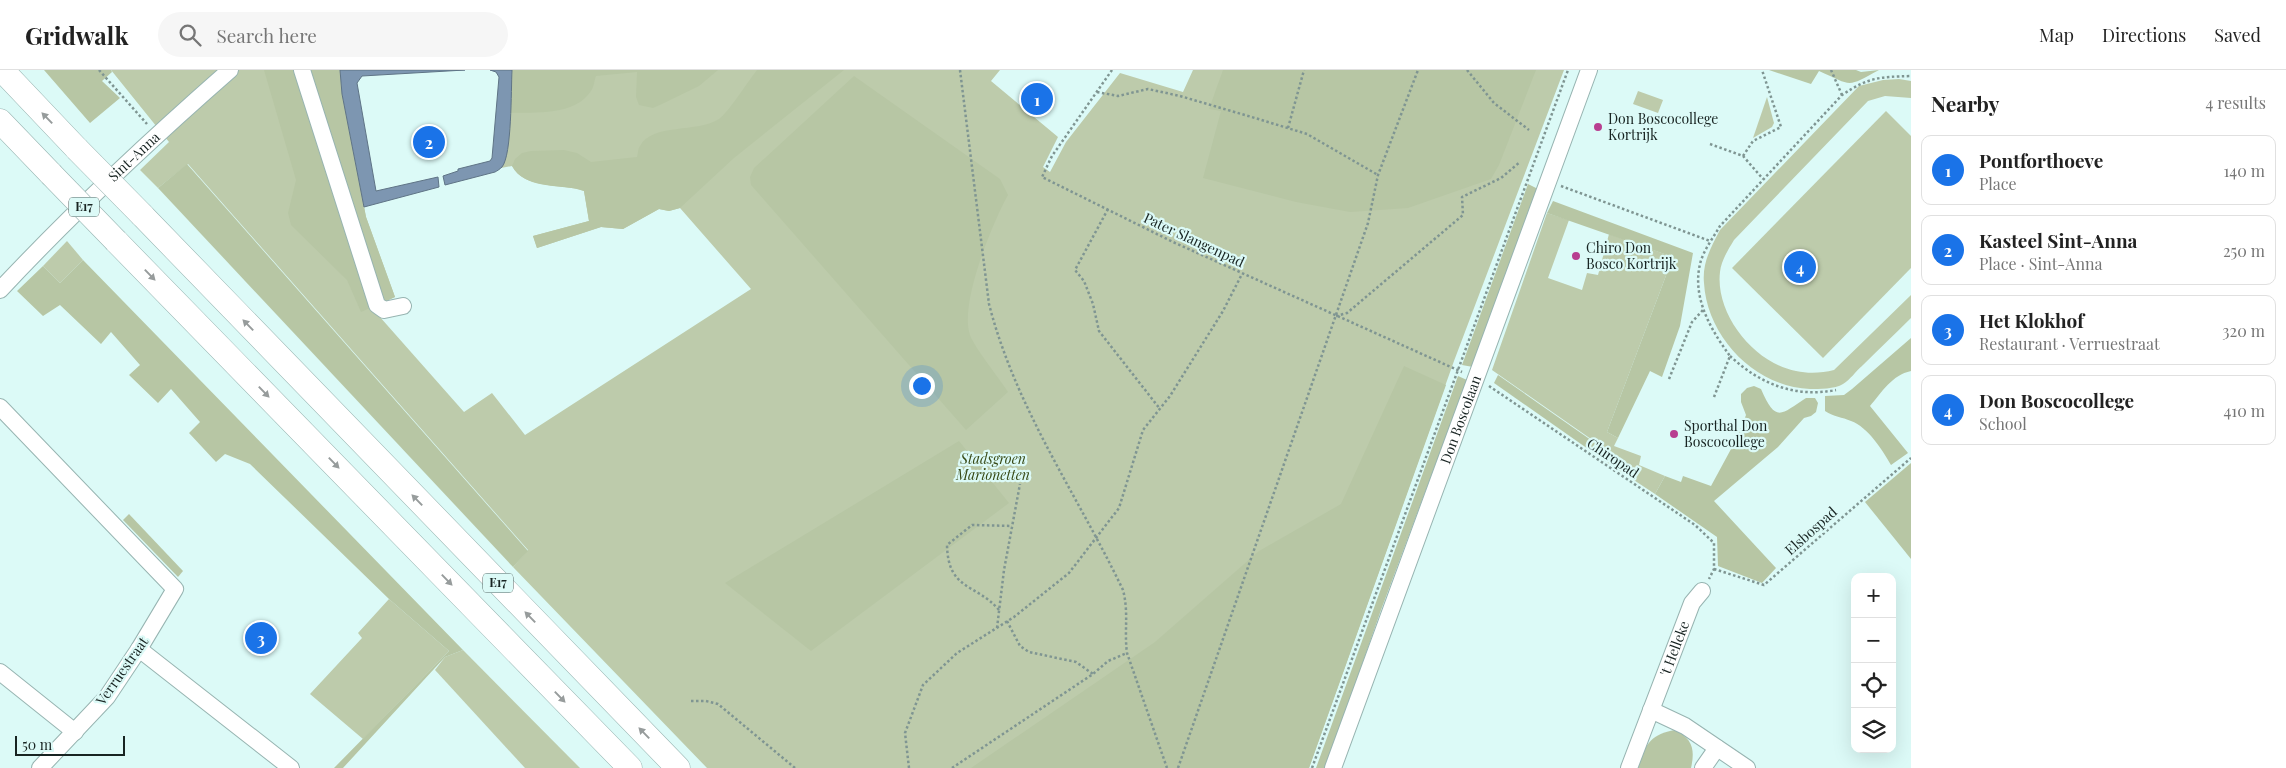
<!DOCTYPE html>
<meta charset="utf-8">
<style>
:root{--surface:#fff;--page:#f6f6f6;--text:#222;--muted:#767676;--line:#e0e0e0;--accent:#1a73e8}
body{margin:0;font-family:"Playfair Display",serif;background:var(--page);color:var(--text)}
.controls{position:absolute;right:15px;bottom:15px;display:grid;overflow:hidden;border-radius:10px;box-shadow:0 5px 20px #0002}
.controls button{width:45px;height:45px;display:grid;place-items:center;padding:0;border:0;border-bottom:1px solid var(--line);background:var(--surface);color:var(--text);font:25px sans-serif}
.scale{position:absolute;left:15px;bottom:12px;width:110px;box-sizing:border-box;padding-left:5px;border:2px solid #182422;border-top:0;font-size:14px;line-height:18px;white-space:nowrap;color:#182422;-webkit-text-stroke:4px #dcfaf7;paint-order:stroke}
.you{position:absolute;left:921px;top:315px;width:18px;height:18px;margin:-12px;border:4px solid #fff;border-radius:50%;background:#1a73e8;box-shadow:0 0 0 8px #1a73e833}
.badge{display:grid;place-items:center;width:32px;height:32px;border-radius:50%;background:var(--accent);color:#fff;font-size:16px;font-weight:700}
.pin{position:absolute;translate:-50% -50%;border:2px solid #fff;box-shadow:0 1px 5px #0006}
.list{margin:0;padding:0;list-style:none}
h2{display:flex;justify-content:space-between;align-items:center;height:65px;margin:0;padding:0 20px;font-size:21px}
h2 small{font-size:16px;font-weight:400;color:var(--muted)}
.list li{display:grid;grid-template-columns:32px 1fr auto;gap:15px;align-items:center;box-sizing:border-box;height:70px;margin:0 10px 10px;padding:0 10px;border:1px solid var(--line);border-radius:10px}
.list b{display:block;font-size:19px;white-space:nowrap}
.list p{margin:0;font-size:16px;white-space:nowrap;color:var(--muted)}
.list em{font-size:16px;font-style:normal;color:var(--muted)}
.icon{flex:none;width:28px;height:28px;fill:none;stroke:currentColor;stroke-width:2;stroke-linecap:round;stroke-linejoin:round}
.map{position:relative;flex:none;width:1911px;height:698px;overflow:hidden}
header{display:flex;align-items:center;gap:30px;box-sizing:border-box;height:70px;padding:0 25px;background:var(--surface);border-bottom:1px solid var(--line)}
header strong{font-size:24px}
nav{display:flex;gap:28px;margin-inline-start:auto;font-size:18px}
.search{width:350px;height:45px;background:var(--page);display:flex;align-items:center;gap:12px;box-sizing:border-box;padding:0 18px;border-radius:28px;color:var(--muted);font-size:19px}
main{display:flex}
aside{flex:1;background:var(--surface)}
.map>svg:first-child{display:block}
.green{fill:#bdcbab}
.forest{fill:#b7c6a4}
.water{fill:#7d96b1;stroke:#5f7486}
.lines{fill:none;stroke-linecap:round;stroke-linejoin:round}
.minor-casing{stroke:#97b4b1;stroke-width:18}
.highway-casing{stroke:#97b4b1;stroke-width:25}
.path{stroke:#7f9592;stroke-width:2.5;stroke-dasharray:2.5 2.5;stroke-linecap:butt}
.minor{stroke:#fff;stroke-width:16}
.highway{stroke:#fff;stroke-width:24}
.highway-bridge-casing{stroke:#97b4b1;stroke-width:25;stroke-linecap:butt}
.highway-bridge{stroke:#fff;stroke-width:24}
.oneway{fill:#979c9c}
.poi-dot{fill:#b83e90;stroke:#dcfaf7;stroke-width:2}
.labels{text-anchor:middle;stroke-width:4.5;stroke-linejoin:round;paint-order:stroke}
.shield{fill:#dcfaf7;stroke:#536462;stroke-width:1}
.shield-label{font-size:12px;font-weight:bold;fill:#182422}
.poi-label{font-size:14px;fill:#182422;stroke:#dcfaf7;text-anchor:start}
.street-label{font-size:14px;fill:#182422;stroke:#dcfaf7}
.park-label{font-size:14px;font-style:italic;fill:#374a16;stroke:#dcfaf7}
</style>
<header>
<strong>Gridwalk</strong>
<div class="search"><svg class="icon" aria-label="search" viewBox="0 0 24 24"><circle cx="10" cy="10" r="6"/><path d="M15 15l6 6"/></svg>Search here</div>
<nav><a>Map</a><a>Directions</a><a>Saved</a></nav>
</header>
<main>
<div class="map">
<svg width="1911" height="698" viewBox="0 0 1911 698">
<rect width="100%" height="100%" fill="#dcfaf7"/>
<g class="green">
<path d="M111 0H340L342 24 366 147 395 227 372 238 464 342 492 323 525 365 751 219 680 138 669 141 659 139 623 159 601 157 537 178 533 166 589 151 584 121C561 113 525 120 512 96L501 98 508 74 512 0H1000L991 11 1058 67 1043 97 1050 102 1066 72 1120 3 1183 22 1193 0H1564L1454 291 1309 698H707L513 497 528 480 188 94 158 118 140 100 169 72Z"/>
<path d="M1899 9 1911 11V28L1885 26 1868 31 1734 170C1728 180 1721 191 1720 202 1715 244 1754 293 1796 301 1809 304 1822 303 1834 300L1911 225V248C1895 264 1878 280 1862 296 1856 301 1850 310 1843 314 1835 319 1819 319 1810 319 1755 317 1707 267 1704 213 1702 193 1711 177 1720 160L1859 16 1883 10Z"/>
<path d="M1638 21 1663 30 1658 43 1633 34Z"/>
<path d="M1767 27 1774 53 1772 57 1753 68Z"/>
<path d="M1886 41 1911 66V198L1823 288 1732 198Z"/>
<path d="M1547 143 1569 150 1548 208 1582 220 1587 203 1598 205 1609 164 1673 187 1607 362 1618 368 1614 376 1641 386 1639 395 1665 406 1655 424 1608 393 1611 383 1492 300Z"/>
<path d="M67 171 83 190 60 213 43 196Z"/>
<path d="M389 529 449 581 363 669 310 624 362 568 358 563Z"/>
<path d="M463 580 580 698H525L435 600 445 587Z"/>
</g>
<g class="forest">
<path d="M44 0H111L112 2 102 11 120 28 90 53Z"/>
<path d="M264 0H340L342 24 366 147 395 227 361 242 347 210 291 155 288 143 296 110Z"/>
<path d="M512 0H718L699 16 662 34 653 38 639 35 636 27 637 2 596 6C594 11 594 17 591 21 575 46 535 42 510 43Z"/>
<path d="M757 0H844L734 88 680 138 669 141 659 139 623 159 601 157 537 178 533 166 589 151 584 121 578 119C556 115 524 118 512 96L515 89 522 83 531 81 564 80 577 83 591 92 637 87C638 84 638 78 640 76 652 53 698 63 719 49 728 43 749 10 757 0Z"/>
<path d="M1223 0H1536L1499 95 1491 109 1408 138 1350 142 1296 132 1203 108 1221 41 1209 39Z"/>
<path d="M1769 0H1856L1861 2 1879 0C1846 18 1853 16 1819 1L1811 14Z"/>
<path d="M854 6 1000 109 1008 125C992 154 959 234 970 265 974 277 1000 309 1008 322L966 360 751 115 750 107 754 98Z"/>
<path d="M187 94 528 481 513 497 158 118Z"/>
<path d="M1528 114 1538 119 1473 297 1462 295Z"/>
<path d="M1553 131 1693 183 1680 256 1662 307 1650 301 1618 368 1607 362 1673 187 1547 143Z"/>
<path d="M83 190 463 580 445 587 343 698H334L449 581 389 529 250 394 225 384 216 392 189 363 200 352 171 319 158 333 129 305 140 295 111 262 101 274 60 235 43 246 17 221 43 196 60 213Z"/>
<path d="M1911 268V301C1892 305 1882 322 1870 336L1908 383 1891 395C1883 381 1868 357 1851 351 1842 347 1834 347 1825 341V326L1844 325 1852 319Z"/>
<path d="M1404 296 1446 315 1309 698H971L1155 572 1259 481 1341 434Z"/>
<path d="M1498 305 1611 384 1608 393 1494 313Z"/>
<path d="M1458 306 1467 310 1381 540 1326 698H1316Z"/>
<path d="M1754 316 1761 319C1776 354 1781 344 1806 328H1815L1818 333 1816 342 1811 346 1804 348 1778 377 1714 431 1776 498 1762 513 1718 496 1717 467 1655 424 1665 406 1681 412 1683 406 1711 416 1737 368 1746 345 1741 332V324L1747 318Z"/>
<path d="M959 371 1009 433 811 581 725 513Z"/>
<path d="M1911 393V489L1865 432Z"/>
<path d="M129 444 183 501 178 507 123 450Z"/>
<path d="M1675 660C1693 669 1695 680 1691 698H1638C1644 675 1651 664 1675 660Z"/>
</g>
<g class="water">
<path d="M340 0H465L362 6 357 13 376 121 438 107 439 117 364 137 342 24Z"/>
<path d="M490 0H512C511 19 512 85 502 97 500 99 497 101 495 102L445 115 443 106 458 101V99L490 91 492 88 499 7 496 2Z"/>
</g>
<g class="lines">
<g class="minor-casing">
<g id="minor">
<path d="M302 0 377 235 384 240 403 236"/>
<path id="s1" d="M0 220C73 142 150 70 230 0"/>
<path d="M0 337 175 519 139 579 107 627 40 698"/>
<path d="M139 579 291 698"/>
<path d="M0 602 75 662"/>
<path d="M1651 640 1685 656 1747 698"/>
<path id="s2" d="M1333 698 1589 0"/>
<path id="s3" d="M1629 698 1692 533 1702 521"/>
<path d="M1703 698 1717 678"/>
</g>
</g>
<g class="highway-casing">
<g id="highway">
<path d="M2 0 77 79"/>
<path d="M0 51 51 104"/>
<path d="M142 145 678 698"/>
<path d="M116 171 630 698"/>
</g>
</g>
<g class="path">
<path d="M99 0 147 54"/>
<path d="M960 0 989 234C1016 339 1077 424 1123 520 1129 543 1124 561 1127 583L1167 698"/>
<path d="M1112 0 1052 86 1042 107 1173 172 1462 302"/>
<path d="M1467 0 1494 33 1529 60"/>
<path d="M1831 0 1842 25"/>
<path d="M1097 22 1118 26 1148 19 1180 26 1255 48 1307 64 1378 105"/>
<path d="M1288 58 1304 0"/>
<path d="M1710 74 1743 86 1763 109"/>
<path d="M1743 86 1753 71 1781 57 1762 0"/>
<path d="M1561 116 1710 171"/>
<path d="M1108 139 1075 200 1084 211 1093 234 1099 261 1160 339"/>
<path d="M1336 246 1347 243 1463 145 1462 127 1501 108 1520 92"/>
<path d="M1730 286C1760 314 1795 328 1836 320"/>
<path d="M1669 309 1692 252 1703 240"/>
<path d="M1489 316 1695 455 1714 473V499L1709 509"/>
<path d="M1714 327 1730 286C1711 260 1692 228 1700 194 1703 181 1713 168 1720 156L1842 25C1869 7 1879 7 1911 6"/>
<path d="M1714 499 1764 515 1911 388"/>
<path d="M999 540C976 513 948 521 947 475L972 455 1012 456"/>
<path d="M1007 551 1020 576 1029 582 1076 592 1093 604"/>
<path d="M997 558 1004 500 1020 414"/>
<path d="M691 631H706L718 634 795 698"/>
<path d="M909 698 905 663 923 615 957 583 1014 547 1069 503 1119 438 1143 360 1170 326 1223 241 1242 204"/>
<path d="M952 698 1093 604 1108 591 1127 583"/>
<path d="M1178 698 1368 153 1378 105 1418 0"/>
<path d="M1312 698 1568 0"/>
</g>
<use href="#minor" class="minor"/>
<use href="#highway" class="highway"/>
<g class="highway-bridge-casing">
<g id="highway-bridge">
<path d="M77 79 142 145"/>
<path d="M51 104 116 171"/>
</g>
</g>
<use href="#highway-bridge" class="highway-bridge"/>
</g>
<defs><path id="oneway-solid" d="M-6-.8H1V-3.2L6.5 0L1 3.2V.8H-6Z" transform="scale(1.25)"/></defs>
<g class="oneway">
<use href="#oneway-solid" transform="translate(47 48) rotate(-134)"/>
<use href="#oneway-solid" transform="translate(150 205) rotate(46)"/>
<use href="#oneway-solid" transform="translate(248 255) rotate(-134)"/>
<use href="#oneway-solid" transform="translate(264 322) rotate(46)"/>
<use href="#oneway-solid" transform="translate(334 393) rotate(46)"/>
<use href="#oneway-solid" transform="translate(417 430) rotate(-134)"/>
<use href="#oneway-solid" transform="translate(447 510) rotate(46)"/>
<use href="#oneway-solid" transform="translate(530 547) rotate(-134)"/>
<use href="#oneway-solid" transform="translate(560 627) rotate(46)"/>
<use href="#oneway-solid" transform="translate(644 663) rotate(-134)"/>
</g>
<g class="poi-dot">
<circle cx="1598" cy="57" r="5"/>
<circle cx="1576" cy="186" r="5"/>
<circle cx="1674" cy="364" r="5"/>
</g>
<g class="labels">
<g class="shield">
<rect x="69" y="127.5" width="30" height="19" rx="4"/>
<rect x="483" y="503.5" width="30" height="19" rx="4"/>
</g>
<g class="shield-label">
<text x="84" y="141">E17</text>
<text x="498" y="517">E17</text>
</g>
<g class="poi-label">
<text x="1608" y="54">Don Boscocollege<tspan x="1608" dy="16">Kortrijk</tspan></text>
<text x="1586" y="183">Chiro Don<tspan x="1586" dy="16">Bosco Kortrijk</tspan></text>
<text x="1684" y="361">Sporthal Don<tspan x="1684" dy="16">Boscocollege</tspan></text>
</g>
<g class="street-label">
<text dy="5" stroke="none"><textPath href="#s1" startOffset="189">Sint-Anna</textPath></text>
<text transform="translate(1194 170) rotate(25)" y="5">Pater Slangenpad</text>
<text dy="5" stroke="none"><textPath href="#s2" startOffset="371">Don Boscolaan</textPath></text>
<text transform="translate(1613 388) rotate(34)" y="5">Chiropad</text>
<text transform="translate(1811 461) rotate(-42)" y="5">Elsbospad</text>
<text dy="5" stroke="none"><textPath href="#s3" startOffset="128">'t Helleke</textPath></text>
<text transform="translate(122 601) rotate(-55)" y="5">Verruestraat</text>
</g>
<g class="park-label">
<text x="993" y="394">Stadsgroen<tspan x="993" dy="16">Marionetten</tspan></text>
</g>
</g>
</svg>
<div class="controls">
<button>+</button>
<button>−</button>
<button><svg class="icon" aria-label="locate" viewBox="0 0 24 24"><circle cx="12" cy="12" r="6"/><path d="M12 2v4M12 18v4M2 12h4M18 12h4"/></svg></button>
<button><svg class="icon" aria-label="layers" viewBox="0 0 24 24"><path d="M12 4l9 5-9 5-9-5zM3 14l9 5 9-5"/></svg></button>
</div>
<div class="scale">50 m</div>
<div class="you"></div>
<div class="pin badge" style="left:1037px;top:29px">1</div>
<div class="pin badge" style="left:429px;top:72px">2</div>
<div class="pin badge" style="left:261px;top:568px">3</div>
<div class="pin badge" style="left:1800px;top:197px">4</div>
</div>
<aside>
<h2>Nearby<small>4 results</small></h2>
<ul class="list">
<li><span class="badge">1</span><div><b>Pontforthoeve</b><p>Place</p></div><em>140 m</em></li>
<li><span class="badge">2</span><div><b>Kasteel Sint-Anna</b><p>Place · Sint-Anna</p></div><em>250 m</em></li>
<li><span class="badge">3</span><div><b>Het Klokhof</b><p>Restaurant · Verruestraat</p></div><em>320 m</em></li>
<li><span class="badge">4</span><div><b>Don Boscocollege</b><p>School</p></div><em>410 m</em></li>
</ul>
</aside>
</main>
